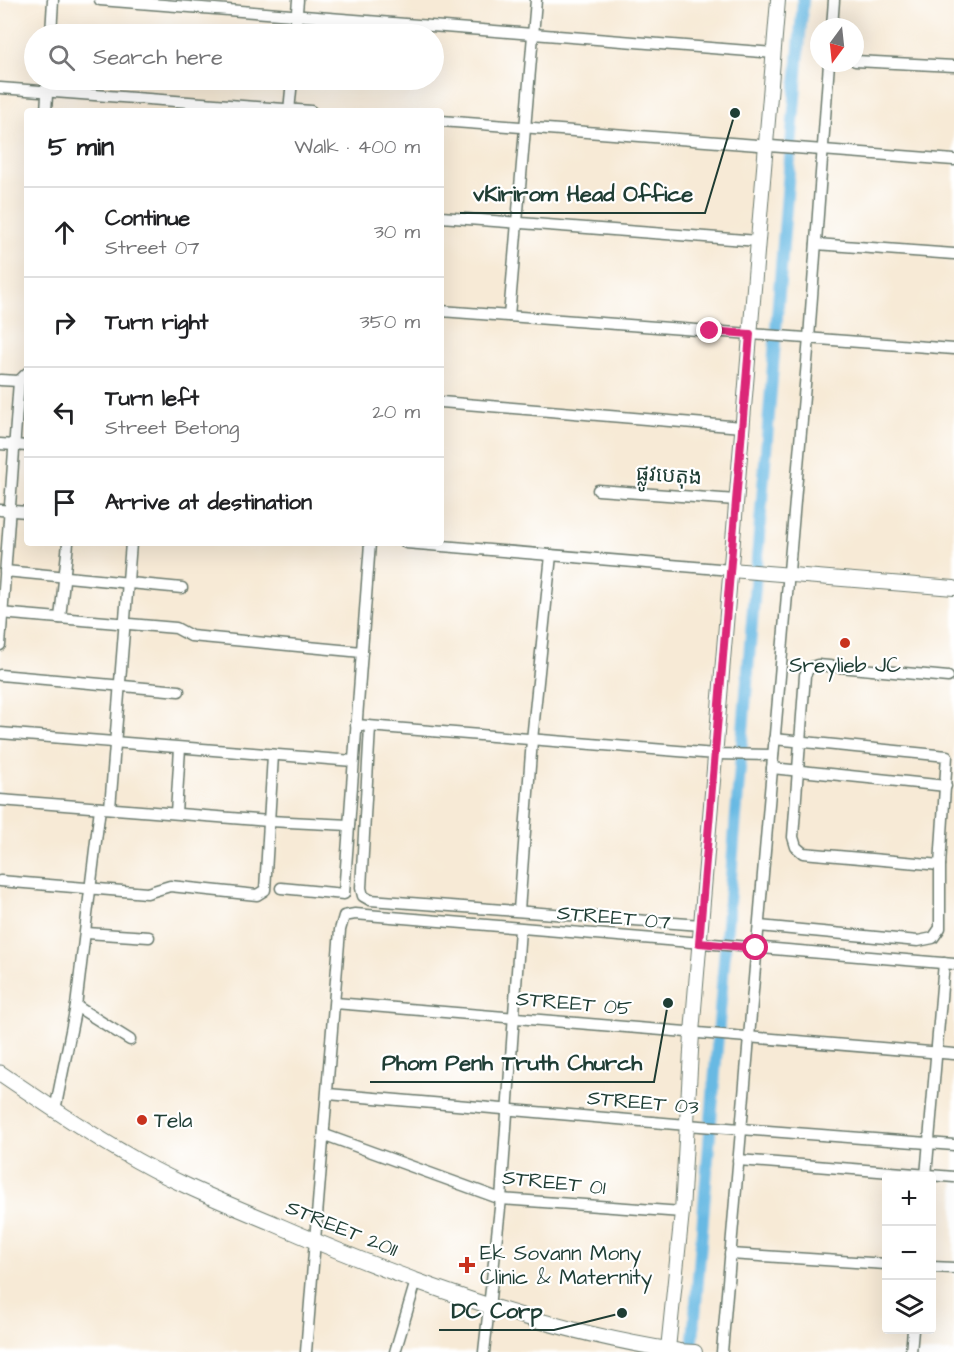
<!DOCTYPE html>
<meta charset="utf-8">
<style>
:root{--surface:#fff;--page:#f6f6f6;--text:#202124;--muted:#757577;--line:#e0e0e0}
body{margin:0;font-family:"Architects Daughter","Noto Sans Khmer",sans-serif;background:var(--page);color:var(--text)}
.controls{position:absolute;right:18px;bottom:18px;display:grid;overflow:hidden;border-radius:6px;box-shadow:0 6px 24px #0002}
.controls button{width:54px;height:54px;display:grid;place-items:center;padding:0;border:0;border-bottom:2px solid var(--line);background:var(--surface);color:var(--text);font:30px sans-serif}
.compass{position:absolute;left:810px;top:18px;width:54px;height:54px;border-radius:50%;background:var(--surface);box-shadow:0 6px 24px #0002;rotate:195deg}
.stop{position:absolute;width:18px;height:18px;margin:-14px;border:4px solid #db2777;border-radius:50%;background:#fff}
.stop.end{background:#db2777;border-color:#fff;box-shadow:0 2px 6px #0008}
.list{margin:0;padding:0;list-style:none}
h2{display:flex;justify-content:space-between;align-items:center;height:78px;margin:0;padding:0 24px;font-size:26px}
h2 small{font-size:20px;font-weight:400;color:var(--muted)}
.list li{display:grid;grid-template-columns:39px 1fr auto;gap:18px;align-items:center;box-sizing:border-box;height:90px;padding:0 24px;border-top:2px solid var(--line)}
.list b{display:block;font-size:22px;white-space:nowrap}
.list p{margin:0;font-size:20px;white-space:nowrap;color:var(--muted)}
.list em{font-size:20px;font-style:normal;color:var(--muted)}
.icon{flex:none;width:33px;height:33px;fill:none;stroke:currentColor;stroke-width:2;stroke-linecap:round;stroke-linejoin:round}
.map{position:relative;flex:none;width:954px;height:1352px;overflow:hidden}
.search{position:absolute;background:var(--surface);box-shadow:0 6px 24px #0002;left:24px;top:24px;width:420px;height:66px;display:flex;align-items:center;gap:15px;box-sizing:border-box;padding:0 21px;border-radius:33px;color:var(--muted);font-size:22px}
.panel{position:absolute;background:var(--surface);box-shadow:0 6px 24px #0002;left:24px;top:108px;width:420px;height:438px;border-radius:6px}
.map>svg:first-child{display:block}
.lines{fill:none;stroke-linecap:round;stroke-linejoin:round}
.canal{stroke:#67b9e3;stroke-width:12}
.minor-casing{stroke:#6b7a6d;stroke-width:13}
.tertiary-casing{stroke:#6b7a6d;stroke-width:16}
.secondary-casing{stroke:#6b7a6d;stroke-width:17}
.minor{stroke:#fff;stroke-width:10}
.tertiary{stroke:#fff;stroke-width:14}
.secondary{stroke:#fff;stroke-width:15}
.route{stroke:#db2777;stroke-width:8}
.poi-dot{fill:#c8321e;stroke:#fff;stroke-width:2}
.labels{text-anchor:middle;stroke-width:4.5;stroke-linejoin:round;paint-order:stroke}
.street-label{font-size:21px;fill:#1f3d34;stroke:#fff}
.poi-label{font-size:21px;fill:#1f3d34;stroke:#fff;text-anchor:start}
.leader{fill:none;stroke:#1f3d34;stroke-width:2}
.callout-dot{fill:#1f3d34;stroke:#fff;stroke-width:2}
.callout-label{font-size:22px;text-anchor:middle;font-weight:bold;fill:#1f3d34;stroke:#fff;stroke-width:4.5;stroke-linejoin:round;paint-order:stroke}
</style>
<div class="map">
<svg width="954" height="1352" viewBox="0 0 954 1352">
<rect width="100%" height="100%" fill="#fff"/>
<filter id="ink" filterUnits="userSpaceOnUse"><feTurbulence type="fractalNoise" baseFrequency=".0167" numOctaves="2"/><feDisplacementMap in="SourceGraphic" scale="12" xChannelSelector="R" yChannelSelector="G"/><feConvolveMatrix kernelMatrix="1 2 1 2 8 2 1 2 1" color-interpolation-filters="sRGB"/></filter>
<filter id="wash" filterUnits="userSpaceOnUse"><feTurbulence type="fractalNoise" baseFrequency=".008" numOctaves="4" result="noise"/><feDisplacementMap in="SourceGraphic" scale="24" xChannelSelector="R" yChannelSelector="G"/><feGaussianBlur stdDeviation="1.35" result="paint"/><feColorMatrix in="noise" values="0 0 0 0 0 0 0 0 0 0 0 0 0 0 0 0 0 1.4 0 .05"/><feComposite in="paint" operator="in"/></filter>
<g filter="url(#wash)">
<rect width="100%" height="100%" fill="#f7ead6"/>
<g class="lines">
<path class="canal" d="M692 1352 803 0"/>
</g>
</g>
<g filter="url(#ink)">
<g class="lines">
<g class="minor-casing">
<g id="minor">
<path d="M100 0 774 53"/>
<path d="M832 27 834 0"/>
<path d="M51 34 53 0"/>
<path d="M295 34 298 0"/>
<path d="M855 61 954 66"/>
<path d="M0 88 311 111"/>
<path d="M46 111 48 80"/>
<path d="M289 111 292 80"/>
<path d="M441 121 954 160"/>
<path d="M441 217 758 241"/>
<path d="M816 244 954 254"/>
<path d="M441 311 954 349"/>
<path d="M509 316 536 0"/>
<path d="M0 380 19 381 27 373"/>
<path d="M441 402 742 427"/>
<path d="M0 444 27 446"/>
<path d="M598 490 736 500"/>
<path d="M0 510 27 512"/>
<path d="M406 543 731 570"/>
<path d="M5 571 182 588"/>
<path d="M0 613 176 628 191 636 362 652"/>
<path d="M60 618 68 543"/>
<path d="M0 645 19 381"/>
<path d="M0 675 179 691"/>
<path d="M356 725 715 754 773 755"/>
<path d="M370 727 361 888 363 896 370 900 701 925"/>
<path d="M0 733 353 761"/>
<path d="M772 768 946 786"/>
<path d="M0 800 269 821 349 825"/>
<path d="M110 808 131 543"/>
<path d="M176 813 180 748"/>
<path d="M940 865 803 853 796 847 793 837 805 675 809 668 818 665 948 677"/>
<path d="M0 881 147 893 170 886 257 895 265 890 273 755"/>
<path d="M281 888 344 894 370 543"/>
<path d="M519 910 532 740 551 555"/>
<path d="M759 926 918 941 933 938 940 928V865L947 756 774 739"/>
<path d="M86 933 149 937"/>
<path d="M335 1003 954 1054"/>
<path d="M76 1006 130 1040"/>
<path d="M328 1094 687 1125 954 1145"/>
<path d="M55 1110 76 1006 100 808"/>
<path d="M325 1135 501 1199 682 1212"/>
<path d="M738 1160 954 1177"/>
<path d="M926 1176 944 963"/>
<path d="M730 1254 886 1264"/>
<path d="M932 1267 954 1268"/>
<path d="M306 1352 340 930 344 916 355 914 954 964"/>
<path d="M395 1352 416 1281"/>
<path d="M484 1352 501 1199 520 929"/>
<path d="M722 1352 809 338 829 63"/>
<path d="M911 1352 913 1330"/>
</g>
</g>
<g class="tertiary-casing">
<g id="tertiary">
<path d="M731 570 954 588"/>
<path d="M668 1349 682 1212 692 1033 778 0"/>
<path d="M677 1351 695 1352"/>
</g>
</g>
<g class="secondary-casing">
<path id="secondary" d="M0 1073C40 1100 80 1128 122 1152 170 1181 223 1202 275 1224 404 1280 537 1329 677 1351"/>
</g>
<use href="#minor" class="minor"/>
<use href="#tertiary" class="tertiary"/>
<use href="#secondary" class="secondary"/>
</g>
</g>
<g class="lines" filter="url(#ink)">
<path class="route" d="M710 331 750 334 699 943 756 948"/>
</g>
<g class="poi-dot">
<circle cx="845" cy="643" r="6"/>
<circle cx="142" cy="1120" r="6"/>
<path d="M464 1256h6v6h6v6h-6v6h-6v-6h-6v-6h6z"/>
</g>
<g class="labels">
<g class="street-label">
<text transform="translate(669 475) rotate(4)" y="7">ផ្លូវបេតុង</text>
<text transform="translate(614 917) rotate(5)" y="7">STREET 07</text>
<text transform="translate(574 1003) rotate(5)" y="7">STREET 05</text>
<text transform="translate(643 1102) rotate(5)" y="7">STREET 03</text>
<text transform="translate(554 1182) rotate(6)" y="7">STREET 01</text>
<text transform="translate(342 1228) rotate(22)" y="7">STREET 2011</text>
</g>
<g class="poi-label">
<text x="845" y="672" text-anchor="middle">Sreylieb JC</text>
<text x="154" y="1127">Tela</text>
<text x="480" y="1260">Ek Sovann Mony<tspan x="480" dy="24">Clinic &amp; Maternity</tspan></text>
</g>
</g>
<path class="leader" d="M735 113L705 213H460M668 1003L654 1082H370M622 1313L554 1330H439"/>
<g class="callout-dot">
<circle cx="735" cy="113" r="6"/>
<circle cx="668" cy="1003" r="6"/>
<circle cx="622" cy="1313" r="6"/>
</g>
<g class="callout-label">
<text x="583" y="201">vKirirom Head Office</text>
<text x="512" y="1070">Phom Penh Truth Church</text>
<text x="497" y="1318">DC Corp</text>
</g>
</svg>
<div class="controls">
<button>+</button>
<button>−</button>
<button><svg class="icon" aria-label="layers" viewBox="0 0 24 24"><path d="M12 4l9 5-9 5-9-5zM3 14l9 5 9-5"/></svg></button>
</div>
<svg class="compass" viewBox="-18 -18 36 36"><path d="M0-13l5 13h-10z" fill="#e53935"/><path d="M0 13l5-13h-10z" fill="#757577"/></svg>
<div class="stop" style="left:756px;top:948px"></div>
<div class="stop end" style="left:710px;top:331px"></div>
<div class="search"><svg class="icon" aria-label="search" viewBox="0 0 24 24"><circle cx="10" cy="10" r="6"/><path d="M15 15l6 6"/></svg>Search here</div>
<section class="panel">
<h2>5 min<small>Walk · 400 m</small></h2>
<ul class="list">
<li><svg class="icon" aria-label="ahead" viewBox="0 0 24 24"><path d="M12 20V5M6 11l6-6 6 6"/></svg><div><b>Continue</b><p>Street 07</p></div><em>30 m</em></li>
<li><svg class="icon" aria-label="right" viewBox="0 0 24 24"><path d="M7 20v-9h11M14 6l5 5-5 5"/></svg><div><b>Turn right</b></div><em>350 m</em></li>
<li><svg class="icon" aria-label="left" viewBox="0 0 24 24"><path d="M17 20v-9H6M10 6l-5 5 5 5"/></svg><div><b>Turn left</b><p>Street Betong</p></div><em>20 m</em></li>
<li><svg class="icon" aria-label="arrive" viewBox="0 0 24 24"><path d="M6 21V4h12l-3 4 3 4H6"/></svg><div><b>Arrive at destination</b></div></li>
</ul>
</section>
</div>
